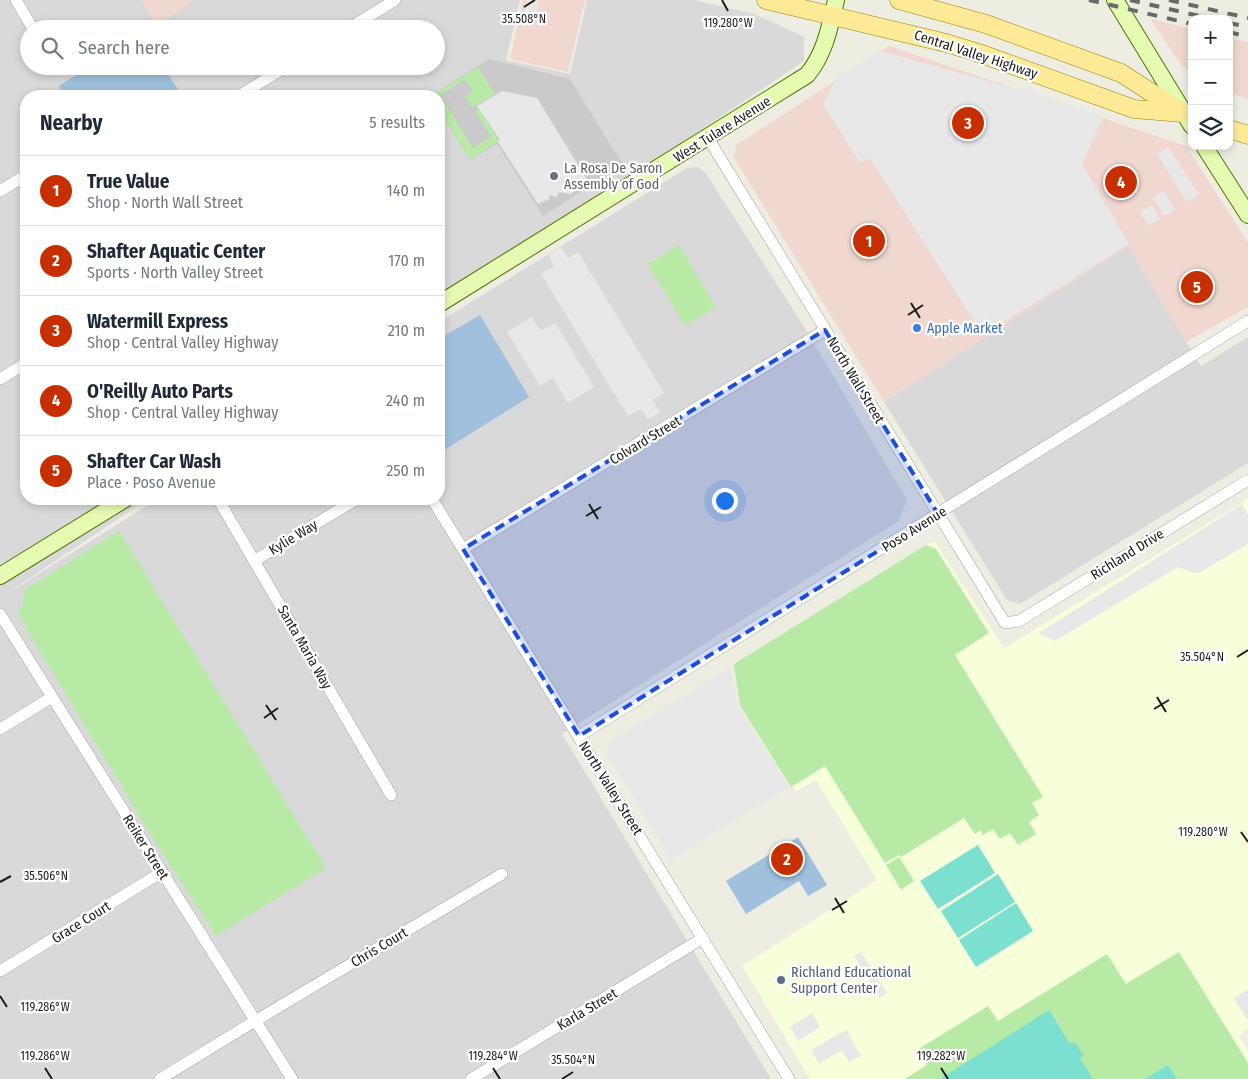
<!DOCTYPE html>
<meta charset="utf-8">
<style>
:root{--surface:#fff;--page:#f6f6f7;--text:#1f2937;--muted:#747a83;--line:#e0e1e3;--accent:#c82f00}
body{margin:0;font-family:"Fira Sans Condensed",sans-serif;background:var(--page);color:var(--text)}
.controls{position:absolute;right:15px;top:15px;display:grid;overflow:hidden;border-radius:10px;box-shadow:0 2px 8px #0003}
.controls button{width:45px;height:45px;display:grid;place-items:center;padding:0;border:0;border-bottom:1px solid var(--line);background:var(--surface);color:var(--text);font:25px sans-serif}
.you{position:absolute;left:724px;top:500px;width:18px;height:18px;margin:-12px;border:4px solid #fff;border-radius:50%;background:#1a73e8;box-shadow:0 0 0 8px #1a73e833}
.badge{display:grid;place-items:center;width:32px;height:32px;border-radius:50%;background:var(--accent);color:#fff;font-size:16px;font-weight:700}
.pin{position:absolute;translate:-50% -50%;border:2px solid #fff;box-shadow:0 1px 5px #0006}
.list{margin:0;padding:0;list-style:none}
h2{display:flex;justify-content:space-between;align-items:center;height:65px;margin:0;padding:0 20px;font-size:21px}
h2 small{font-size:16px;font-weight:400;color:var(--muted)}
.list li{display:grid;grid-template-columns:32px 1fr auto;gap:15px;align-items:center;box-sizing:border-box;height:70px;padding:0 20px;border-top:1px solid var(--line)}
.list b{display:block;font-size:19px;white-space:nowrap}
.list p{margin:0;font-size:16px;white-space:nowrap;color:var(--muted)}
.list em{font-size:16px;font-style:normal;color:var(--muted)}
.icon{flex:none;width:28px;height:28px;fill:none;stroke:currentColor;stroke-width:2;stroke-linecap:round;stroke-linejoin:round}
.map{position:relative;flex:none;width:1248px;height:1079px;overflow:hidden}
.search{position:absolute;background:var(--surface);box-shadow:0 2px 8px #0003;left:20px;top:20px;width:425px;height:55px;display:flex;align-items:center;gap:12px;box-sizing:border-box;padding:0 18px;border-radius:28px;color:var(--muted);font-size:19px}
.panel{position:absolute;background:var(--surface);box-shadow:0 2px 8px #0003;left:20px;top:90px;width:425px;height:415px;border-radius:20px}
.map>svg:first-child{display:block}
.residential{fill:#dad9d9;fill-rule:evenodd}
.commercial{fill:#f0d8d0}
.education{fill:#f6ffd9}
.religious{fill:#cacaca}
.grass{fill:#b7eaa5}
.pitch{fill:#7ce0d1}
.parking{fill:#e8e8e8}
.water{fill:#a0c1dd}
.lines{fill:none;stroke-linecap:round;stroke-linejoin:round}
.street-casing{stroke:#a3a3a3;stroke-width:12}
.secondary-casing{stroke:#4d7502;stroke-width:18}
.primary-casing{stroke:#948600;stroke-width:19}
.street{stroke:#fff;stroke-width:11}
.secondary{stroke:#e6fbb2;stroke-width:16}
.primary{stroke:#feea96;stroke-width:18}
.rail{stroke:#6a6a6a;stroke-width:4;stroke-dasharray:10 10;stroke-linecap:butt}
.marked{fill:#1d4ed8;fill-opacity:0.2;stroke:#1d4ed8;stroke-width:4;stroke-dasharray:10 6;stroke-linejoin:round}
.ticks{fill:none;stroke:#1c1c1c;stroke-width:2}
.worship-dot{fill:#6b7280;stroke:#fff;stroke-width:2}
.shop-dot{fill:#3f7fe0;stroke:#fff;stroke-width:2}
.service-dot{fill:#5c6f8a;stroke:#fff;stroke-width:2}
.labels{text-anchor:middle;stroke-width:4.5;stroke-linejoin:round;paint-order:stroke}
.street-label{font-size:14px;fill:#1c1c1c;stroke:#fff}
.worship-label{font-size:14px;fill:#5b616d;stroke:#fff;text-anchor:start}
.shop-label{font-size:14px;fill:#366cbe;stroke:#fff;text-anchor:start}
.service-label{font-size:14px;fill:#4e5e75;stroke:#fff;text-anchor:start}
.ticks-label{font-size:12px;text-anchor:middle;fill:#1c1c1c;stroke:#fff;stroke-width:4.5;stroke-linejoin:round;paint-order:stroke}
</style>
<div class="map">
<svg width="1248" height="1079" viewBox="0 0 1248 1079">
<rect width="100%" height="100%" fill="#eeede1"/>
<g class="residential">
<path d="M0 0H141L157 26 194 0H520L506 60 570 74 587 0H694L755 14 804 37V61L439 305V96H26V499H148L3 596 158 499H439V322L687 168 698 167 705 172 803 325 907 500 899 521 562 734 771 1079H0ZM29 29H436V66H29Z"/>
<path d="M1128 246 1201 366 1248 337V463L1020 604 1007 600 884 402Z"/>
</g>
<g class="commercial">
<path d="M141 0H194L157 27Z"/>
<path d="M523 0H585L568 72 510 59Z"/>
<path d="M1151 19 1192 29V75L1179 62Z"/>
<path d="M1229 38 1248 42V99L1229 93Z"/>
<path d="M889 46 1186 146 1248 242V307L1186 342 1128 246 884 402 734 158 736 145Z"/>
</g>
<path class="education" d="M1248 499V1029L1239 1036 1248 1051V1079H810L742 966 877 880 816 780 796 791 747 707 735 666 934 541 1004 648Z"/>
<path class="religious" d="M489 59 570 79 623 165 543 216 497 144 470 160 439 110V96H430Z"/>
<g class="grass">
<path d="M478 67 495 94 472 108 465 96 473 91 465 79 440 95 473 148 491 137 475 111 479 109 499 141 470 159 439 109V96H431Z"/>
<path d="M679 245 716 307 685 325 648 264Z"/>
<path d="M119 531 326 868 216 936 154 840 29 633 18 612V610L22 609 25 590 29 587Z"/>
<path d="M926 545 936 549 989 633 955 655 1043 797 1032 803 1039 815 1029 822 1036 834 1018 845 1010 833 1000 839 993 829 983 835 981 830 975 834 964 818 901 857 899 855 885 863 825 766 791 787 740 705 734 664Z"/>
<path d="M899 857 914 881 901 890 886 865Z"/>
<path d="M1179 952 1248 1063V1079H905L927 1065 917 1050 988 1006 998 1021 1107 954 1126 984Z"/>
</g>
<g class="pitch">
<path d="M978 845 995 873 938 909 920 881Z"/>
<path d="M998 874 1015 902 958 938 941 911Z"/>
<path d="M1016 903 1033 931 976 967 959 940Z"/>
<path d="M1049 1010 1070 1044 1075 1042 1084 1056 1080 1058 1093 1079H940Z"/>
<path d="M1168 1065 1177 1079H1145Z"/>
</g>
<g class="parking">
<path d="M527 0H539L533 25 521 22Z"/>
<path d="M881 51 1020 90 1021 87 1103 117 1082 164 1129 244 983 335 870 158 860 163 823 104 837 78Z"/>
<path d="M502 91 537 98 589 183 570 194 559 192 557 197 549 195 550 199 538 204 498 142 500 140 477 106Z"/>
<path d="M1168 147 1199 195 1187 202 1157 154Z"/>
<path d="M1164 191 1175 210 1165 216 1153 197Z"/>
<path d="M1152 205 1160 219 1148 226 1140 212Z"/>
<path d="M561 247 568 258 578 252 664 393 653 400 660 412 648 420 641 409 628 416 541 274 554 266 548 255Z"/>
<path d="M532 317 539 329 543 330 555 323 594 387 568 403 553 378 540 386 507 332Z"/>
<path d="M1242 504 1248 515V544L1197 574 1178 567 1055 641 1039 633Z"/>
<path d="M730 668 737 705 789 787 670 860 667 855V851L607 756 609 742Z"/>
<path d="M861 952 887 993 880 998 854 956Z"/>
<path d="M1248 989V1021L1234 998Z"/>
<path d="M812 1013 820 1027 798 1041 790 1027Z"/>
<path d="M846 1030 861 1056 849 1062 842 1050 819 1064 811 1050Z"/>
</g>
<g class="water">
<path d="M82 66H163L182 96H65L59 86 84 70Z"/>
<path d="M480 315 529 397 446 449 439 446V339Z"/>
<path d="M798 837 827 885 808 896 799 881 746 914 726 881Z"/>
</g>
<g class="lines">
<g class="street-casing">
<g id="street">
<path d="M16 0 33 29"/>
<path d="M348 29 395 0"/>
<path d="M239 96 287 66"/>
<path d="M708 138 1005 623 1019 621 1248 480"/>
<path d="M0 191 21 178 26 187"/>
<path d="M0 379 26 363"/>
<path d="M218 499 391 795"/>
<path d="M432 499 789 1079"/>
<path d="M463 549 825 330"/>
<path d="M254 561 357 499"/>
<path d="M0 614 292 1079"/>
<path d="M0 729 52 697"/>
<path d="M579 736 1248 321"/>
<path d="M0 971 162 872"/>
<path d="M160 1079 255 1021 502 874"/>
<path d="M471 1079 703 938"/>
</g>
</g>
<g class="secondary-casing">
<g id="secondary">
<path d="M1115 0 1192 126"/>
<path d="M1204 146 1248 215"/>
<path d="M439 304 807 75C825 54 830 26 836 0"/>
<path d="M0 576 125 499"/>
</g>
</g>
<g class="primary-casing">
<g id="primary">
<path d="M766 0 946 43 979 53 1134 109 1183 113"/>
<path d="M899 0 986 24 1121 73 1180 111"/>
<path d="M1229 129 1248 135"/>
</g>
</g>
<use href="#street" class="street"/>
<use href="#secondary" class="secondary"/>
<use href="#primary" class="primary"/>
<g class="rail">
<path d="M1089 0 1192 24"/>
<path d="M1130 0 1212 19"/>
<path d="M1169 0 1248 18"/>
<path d="M1229 23 1248 27"/>
<path d="M1229 32 1248 37"/>
</g>
</g>
<path class="marked" d="M825 330 938 514 579 736 463 549Z"/>
<path class="ticks" d="M722 0 728 11M524 7 535 0M911 303 920 318M908 315 923 305M589 504 598 519M586 516 601 507M1237 657 1248 650M1157 697 1166 712M266 705 276 720M1154 709 1169 700M264 718 278 708M1241 832 1248 842M0 882 11 876M835 898 844 913M832 910 847 901M0 996 7 1007M45 1068 52 1079M493 1068 500 1079M941 1068 948 1079M562 1079 573 1072"/>
<circle class="worship-dot" cx="554" cy="176" r="5"/>
<circle class="shop-dot" cx="917" cy="328" r="5"/>
<circle class="service-dot" cx="781" cy="980" r="5"/>
<g class="labels">
<g class="street-label">
<text transform="translate(976 54) rotate(18)" y="5">Central Valley Highway</text>
<text transform="translate(722 129) rotate(-32)" y="5">West Tulare Avenue</text>
<text transform="translate(856 380) rotate(59)" y="5">North Wall Street</text>
<text transform="translate(645 440) rotate(-31)" y="5">Colvard Street</text>
<text transform="translate(914 529) rotate(-32)" y="5">Poso Avenue</text>
<text transform="translate(293 537) rotate(-31)" y="5">Kylie Way</text>
<text transform="translate(1127 554) rotate(-32)" y="5">Richland Drive</text>
<text transform="translate(305 647) rotate(60)" y="5">Santa Maria Way</text>
<text transform="translate(611 788) rotate(58)" y="5">North Valley Street</text>
<text transform="translate(146 847) rotate(58)" y="5">Reiker Street</text>
<text transform="translate(81 922) rotate(-32)" y="5">Grace Court</text>
<text transform="translate(379 947) rotate(-31)" y="5">Chris Court</text>
<text transform="translate(587 1009) rotate(-31)" y="5">Karla Street</text>
</g>
<g class="worship-label">
<text x="564" y="173">La Rosa De Saron<tspan x="564" dy="16">Assembly of God</tspan></text>
</g>
<g class="shop-label">
<text x="927" y="333">Apple Market</text>
</g>
<g class="service-label">
<text x="791" y="977">Richland Educational<tspan x="791" dy="16">Support Center</tspan></text>
</g>
</g>
<g class="ticks-label">
<text x="524" y="23">35.508°N</text>
<text x="728" y="27">119.280°W</text>
<text x="1202" y="661">35.504°N</text>
<text x="1203" y="836">119.280°W</text>
<text x="46" y="880">35.506°N</text>
<text x="45" y="1011">119.286°W</text>
<text x="45" y="1060">119.286°W</text>
<text x="493" y="1060">119.284°W</text>
<text x="941" y="1060">119.282°W</text>
<text x="573" y="1064">35.504°N</text>
</g>
</svg>
<div class="controls">
<button>+</button>
<button>−</button>
<button><svg class="icon" aria-label="layers" viewBox="0 0 24 24"><path d="M12 4l9 5-9 5-9-5zM3 14l9 5 9-5"/></svg></button>
</div>
<div class="you"></div>
<div class="pin badge" style="left:869px;top:241px">1</div>
<div class="pin badge" style="left:787px;top:859px">2</div>
<div class="pin badge" style="left:968px;top:123px">3</div>
<div class="pin badge" style="left:1121px;top:182px">4</div>
<div class="pin badge" style="left:1197px;top:287px">5</div>
<div class="search"><svg class="icon" aria-label="search" viewBox="0 0 24 24"><circle cx="10" cy="10" r="6"/><path d="M15 15l6 6"/></svg>Search here</div>
<section class="panel">
<h2>Nearby<small>5 results</small></h2>
<ul class="list">
<li><span class="badge">1</span><div><b>True Value</b><p>Shop · North Wall Street</p></div><em>140 m</em></li>
<li><span class="badge">2</span><div><b>Shafter Aquatic Center</b><p>Sports · North Valley Street</p></div><em>170 m</em></li>
<li><span class="badge">3</span><div><b>Watermill Express</b><p>Shop · Central Valley Highway</p></div><em>210 m</em></li>
<li><span class="badge">4</span><div><b>O'Reilly Auto Parts</b><p>Shop · Central Valley Highway</p></div><em>240 m</em></li>
<li><span class="badge">5</span><div><b>Shafter Car Wash</b><p>Place · Poso Avenue</p></div><em>250 m</em></li>
</ul>
</section>
</div>
